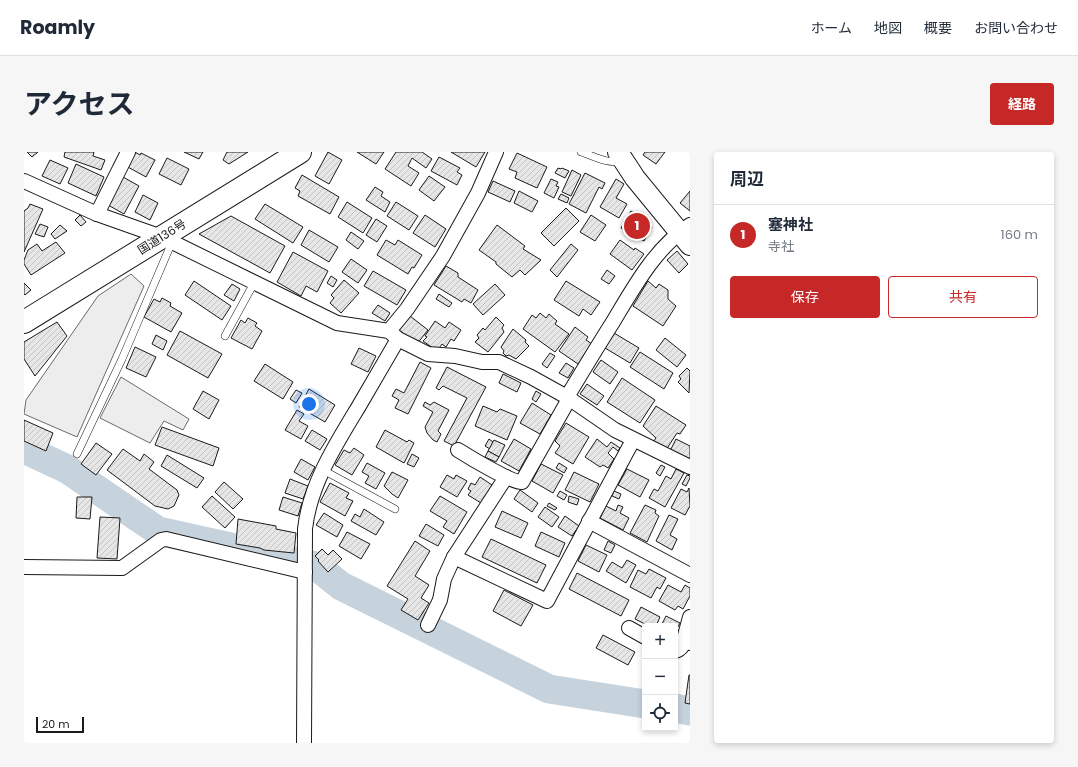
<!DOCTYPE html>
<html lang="ja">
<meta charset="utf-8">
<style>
:root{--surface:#fff;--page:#f6f6f7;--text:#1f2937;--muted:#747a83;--line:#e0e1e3;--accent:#c62828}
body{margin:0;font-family:Poppins,"Noto Sans JP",sans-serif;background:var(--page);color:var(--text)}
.controls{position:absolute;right:12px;bottom:12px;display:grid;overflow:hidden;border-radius:4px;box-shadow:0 2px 6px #0003}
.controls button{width:36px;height:36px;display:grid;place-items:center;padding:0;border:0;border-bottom:1px solid var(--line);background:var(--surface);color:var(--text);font:20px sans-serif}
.scale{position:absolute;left:12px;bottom:10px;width:48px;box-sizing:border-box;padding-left:4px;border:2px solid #1a1a1a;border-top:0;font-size:11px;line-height:14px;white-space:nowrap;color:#1a1a1a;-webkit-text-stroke:3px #fff;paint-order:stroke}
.you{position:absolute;left:285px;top:252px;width:14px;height:14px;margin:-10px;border:3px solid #fff;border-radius:50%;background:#1a73e8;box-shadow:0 0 0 6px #1a73e833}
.badge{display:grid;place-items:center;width:26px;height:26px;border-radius:50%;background:var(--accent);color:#fff;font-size:13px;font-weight:700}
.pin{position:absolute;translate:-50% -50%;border:2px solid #fff;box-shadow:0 1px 4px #0006}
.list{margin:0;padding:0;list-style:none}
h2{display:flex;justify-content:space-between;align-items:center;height:52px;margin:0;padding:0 16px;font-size:17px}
h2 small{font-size:13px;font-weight:400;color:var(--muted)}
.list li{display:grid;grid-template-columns:26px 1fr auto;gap:12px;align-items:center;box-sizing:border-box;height:60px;padding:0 16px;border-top:1px solid var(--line)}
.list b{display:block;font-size:15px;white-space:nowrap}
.list p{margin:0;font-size:13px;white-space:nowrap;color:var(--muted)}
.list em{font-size:13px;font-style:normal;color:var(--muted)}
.actions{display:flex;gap:8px;padding:12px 16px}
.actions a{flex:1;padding:9px 0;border:1px solid var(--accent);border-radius:4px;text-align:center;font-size:14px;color:var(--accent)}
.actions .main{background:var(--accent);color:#fff}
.icon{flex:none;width:22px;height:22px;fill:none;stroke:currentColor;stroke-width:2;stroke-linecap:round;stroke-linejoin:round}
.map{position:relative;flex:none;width:666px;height:591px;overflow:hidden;border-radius:4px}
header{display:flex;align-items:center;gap:24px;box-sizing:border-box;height:56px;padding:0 20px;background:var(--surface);border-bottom:1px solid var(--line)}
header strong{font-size:19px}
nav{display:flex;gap:22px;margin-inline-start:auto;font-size:14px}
.intro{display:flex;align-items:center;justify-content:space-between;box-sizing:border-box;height:96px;padding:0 24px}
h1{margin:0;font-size:28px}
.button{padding:10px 18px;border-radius:4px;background:var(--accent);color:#fff;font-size:14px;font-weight:700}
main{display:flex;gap:24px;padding:0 24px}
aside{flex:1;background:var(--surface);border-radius:4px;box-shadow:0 2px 6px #0003}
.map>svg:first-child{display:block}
.parking{fill:#ededed;stroke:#6a6a6a}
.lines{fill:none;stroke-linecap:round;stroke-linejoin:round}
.river{stroke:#c6d2dc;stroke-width:29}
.building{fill:url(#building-hatch);stroke:#1a1a1a}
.lane-casing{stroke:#1a1a1a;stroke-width:8}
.street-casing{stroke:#1a1a1a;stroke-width:16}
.secondary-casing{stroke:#1a1a1a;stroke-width:22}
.highway-casing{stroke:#1a1a1a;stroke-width:24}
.lane{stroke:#fff;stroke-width:7}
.street{stroke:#fff;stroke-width:14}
.secondary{stroke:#fff;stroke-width:20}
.highway{stroke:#fff;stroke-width:22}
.labels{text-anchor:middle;stroke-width:3;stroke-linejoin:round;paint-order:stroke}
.street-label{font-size:12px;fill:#1a1a1a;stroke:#fff}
</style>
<header>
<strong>Roamly</strong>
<nav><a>ホーム</a><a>地図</a><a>概要</a><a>お問い合わせ</a></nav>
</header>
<div class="intro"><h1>アクセス</h1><a class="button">経路</a></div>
<main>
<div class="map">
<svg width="666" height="591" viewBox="0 0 666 591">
<defs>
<pattern id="building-hatch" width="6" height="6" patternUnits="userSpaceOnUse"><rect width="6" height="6" fill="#e6e6e6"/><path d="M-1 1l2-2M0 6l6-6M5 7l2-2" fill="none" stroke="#c5c5c5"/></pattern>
</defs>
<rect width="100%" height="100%" fill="#fff"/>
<g class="parking">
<path d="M107 122 120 134 53 285 0 262 2 248 74 144Z"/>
<path d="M97 225 165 267 159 278 140 269 126 291 76 266Z"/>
</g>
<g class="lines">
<g class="river">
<path d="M0 297 43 317 134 379 292 414 317 434 525 537 621 552"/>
<path d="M651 556 666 559"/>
</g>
</g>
<g class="building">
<path d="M3 0H14L8 5Z"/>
<path d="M41 0H70L69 4 81 8 77 18 40 5Z"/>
<path d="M111 0 116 3 117 1 131 8 122 25 102 14Z"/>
<path d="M160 0H179L175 7Z"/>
<path d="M203 0H224L205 12 199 8Z"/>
<path d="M304 0 318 8 305 32 291 24Z"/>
<path d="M333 0H360L352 12Z"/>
<path d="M372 0H398L408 7 402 16 388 6 384 14 395 21 387 34 361 17Z"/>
<path d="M427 0H461L452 15Z"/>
<path d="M621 0H641L632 12 619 3Z"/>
<path d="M493 1 523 15 513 36 491 26 493 20 485 17Z"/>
<path d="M415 5 436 16 433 20 438 23 433 33 407 19Z"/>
<path d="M143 6 165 17 157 33 135 22Z"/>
<path d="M26 8 44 16 36 32 18 24Z"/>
<path d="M52 12 80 25 72 44 44 31Z"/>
<path d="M534 16 537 17 538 16 545 19 541 26 531 21Z"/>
<path d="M548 18 557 23 547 44 538 40Z"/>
<path d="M561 21 581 31 578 37 575 35 562 61 545 52Z"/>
<path d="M278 23 315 45 306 62 274 44 276 39 271 36Z"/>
<path d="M405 24 421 35 410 49 395 38Z"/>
<path d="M99 25 115 34 100 62 84 53Z"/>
<path d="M527 27 534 30 532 34 535 35 530 46 520 41Z"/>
<path d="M592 27 600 32 592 46 603 52 595 66 576 55Z"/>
<path d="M469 29 491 39 486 50 464 40Z"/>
<path d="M351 35 359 40 357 44 366 50 361 60 342 48Z"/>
<path d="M495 39 514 49 508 60 490 51Z"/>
<path d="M666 39V59L656 51Z"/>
<path d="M537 42 545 46 543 51 534 47Z"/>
<path d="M119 43 134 51 126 68 111 60Z"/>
<path d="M323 50 348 66 339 81 314 65Z"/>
<path d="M372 50 394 64 385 78 363 64Z"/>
<path d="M6 52 19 57 0 100V59L4 56Z"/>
<path d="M241 52 279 75 269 91 231 67Z"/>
<path d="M542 56 555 69 530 94 517 81Z"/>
<path d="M607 59 616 64 618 60 623 64 620 70 628 75 620 89 597 76Z"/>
<path d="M56 63 62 70 57 74 51 68Z"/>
<path d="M401 63 422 77 411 95 389 81Z"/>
<path d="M567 63 582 73 571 89 556 80Z"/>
<path d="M207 64 261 94 246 121 175 82Z"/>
<path d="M352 67 363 74 353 90 342 83Z"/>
<path d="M16 72 24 75 20 85 11 82Z"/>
<path d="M36 73 43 79 31 87 27 82Z"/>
<path d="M473 73 501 94 499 97 517 108 501 123 496 118 488 125 472 112V110L455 98Z"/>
<path d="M285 78 314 95 305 110 277 93Z"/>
<path d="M327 80 340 89 334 97 322 88Z"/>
<path d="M362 88 371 93 374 88 398 103 390 116 388 115 384 122 353 103Z"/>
<path d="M596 88 610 98 611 96 620 102 608 118 586 102Z"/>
<path d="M32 90 41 101 7 123 0 112V108L4 98 13 92 18 99Z"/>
<path d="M547 92 554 98 533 125 526 118Z"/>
<path d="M653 99 664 112 655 121 643 108Z"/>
<path d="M269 100 304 119 293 140 282 134 277 144 253 130Z"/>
<path d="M327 107 343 118 334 131 318 120Z"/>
<path d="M422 114 434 121V125L454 138 447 151 440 147 438 150 410 133Z"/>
<path d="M583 118 591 124 585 132 577 127Z"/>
<path d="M349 119 382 138 373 153 340 134Z"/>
<path d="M307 124 313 128 309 135 303 131Z"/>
<path d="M320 128 335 141 317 161 306 151 310 146 307 143Z"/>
<path d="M170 129 207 154 198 168 161 143Z"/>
<path d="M542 129 576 150 567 163 559 157 555 164 530 148Z"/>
<path d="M624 129 632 136 635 132 644 138V147L652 154 639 174 609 154Z"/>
<path d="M0 131 7 138 1 143 0 142Z"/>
<path d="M208 132 216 137 210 149 200 143Z"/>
<path d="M471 132 481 143 459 163 449 152Z"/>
<path d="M415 142 428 151 425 155 412 147Z"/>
<path d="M138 146 147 151 146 154 158 161 147 180 120 165 130 147 136 150Z"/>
<path d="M354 153 366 161 361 169 348 161Z"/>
<path d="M516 161 522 166 525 162 533 169 531 172 545 182 531 200 499 177 508 163 512 166Z"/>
<path d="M386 164 404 178 393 192 375 178Z"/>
<path d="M472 165 480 173 478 176 480 180 464 200 451 190 455 186 453 183 459 176 461 178Z"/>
<path d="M224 166 233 171 231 174 238 179 228 197 207 186 217 168 221 171Z"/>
<path d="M411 169 421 176 425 170 437 178 430 189 427 187 422 195 418 192 413 199 399 189 403 185 401 184Z"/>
<path d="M33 170 43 184 11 224 0 207V190Z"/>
<path d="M551 175 564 185 562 188 568 192 554 212 535 199Z"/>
<path d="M489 177 502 188 501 190 505 194 492 207 485 203 482 204 479 201 480 199 477 195Z"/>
<path d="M156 179 198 202 184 226 143 203Z"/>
<path d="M590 181 615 196 606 211 581 196Z"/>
<path d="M132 183 143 189 139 198 128 192Z"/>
<path d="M641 186 662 203 653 215 632 198Z"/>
<path d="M111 195 132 205 122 225 102 216Z"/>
<path d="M335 196 352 204 344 220 327 212Z"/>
<path d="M616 200 649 221 640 237 606 215Z"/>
<path d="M526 201 531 204 523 216 518 212Z"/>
<path d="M577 208 594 220 586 232 569 220Z"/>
<path d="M396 210 407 216 384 262 371 256 375 248 368 244 372 237 380 241Z"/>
<path d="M542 211 550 216 544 226 535 221Z"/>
<path d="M241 212 269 230 259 247 230 229Z"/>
<path d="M423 215 462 235 430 294 420 289 443 246 419 234 415 238 412 236Z"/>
<path d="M663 216 666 219 665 241 654 230 657 227 655 224Z"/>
<path d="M479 222 497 231 493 240 475 231Z"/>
<path d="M598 226 631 248 616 271 583 250Z"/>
<path d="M563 232 580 244 573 253 556 242Z"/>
<path d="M285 237 311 253 301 270 275 255Z"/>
<path d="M272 238 278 241 272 251 266 247Z"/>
<path d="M179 239 195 248 185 267 169 257Z"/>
<path d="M512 239 517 242 512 250 508 247Z"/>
<path d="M401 250 406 253 410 250 425 258 414 279 417 282 413 290 409 288 403 281 401 275 409 260 399 254Z"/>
<path d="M508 251 527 263 516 282 496 271Z"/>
<path d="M459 254 473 260 476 257 493 264 483 288 451 274Z"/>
<path d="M632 254 662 273 656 282 653 281 642 298 629 290 632 286 619 274Z"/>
<path d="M273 258 280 262 275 269 284 274 277 287 261 278Z"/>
<path d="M0 268 29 281 22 299 0 289Z"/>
<path d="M542 271 565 285 549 312 531 301 536 294 531 289Z"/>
<path d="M138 275 195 296 189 314 131 293Z"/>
<path d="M288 278 303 287 296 298 281 289Z"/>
<path d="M361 278 383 290 385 288 390 291 380 311 352 295Z"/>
<path d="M465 287 469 290 466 297 461 294Z"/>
<path d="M490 287 507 297 495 319 477 309Z"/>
<path d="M573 287 583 295 587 290 596 296 594 299 589 295 584 301 590 307 584 316 579 313 576 315 561 305Z"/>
<path d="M652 287 666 294V309L646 299Z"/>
<path d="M470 288 481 293 475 305 464 299Z"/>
<path d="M72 291 88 302 72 323 57 312Z"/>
<path d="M330 296 340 303 328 323 311 313 320 298 326 301Z"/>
<path d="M99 297 116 309 120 302 130 310 125 317 153 338 155 343 150 354 144 357 131 354 83 318Z"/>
<path d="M464 299 475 305 472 310 461 305Z"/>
<path d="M388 302 395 306 390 315 383 312Z"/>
<path d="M143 303 180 326 173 336 137 314Z"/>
<path d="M277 307 291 315 284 328 270 320Z"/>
<path d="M343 311 361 321 352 337 341 331 345 324 338 320Z"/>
<path d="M535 311 543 316 540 321 532 316Z"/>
<path d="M517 312 539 323 529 341 508 329Z"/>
<path d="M637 313 641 315 636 324 632 321Z"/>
<path d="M603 317 625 328 616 345 594 333Z"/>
<path d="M652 317 660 321 641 355 625 346 630 337 634 339 642 324 647 327Z"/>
<path d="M368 320 384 328 374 346 368 342 360 334Z"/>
<path d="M550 320 575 332 566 350 541 338Z"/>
<path d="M423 323 430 327 432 323 443 329 433 345 416 335Z"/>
<path d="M663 323 666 324V326L662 334 658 332Z"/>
<path d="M456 325 468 333 457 351 444 343 447 339 444 337 447 331 451 333Z"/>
<path d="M266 327 284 334 279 347 261 341Z"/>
<path d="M200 330 219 347 209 357 191 340Z"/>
<path d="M306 331 325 341 322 346 329 349 321 364 296 350Z"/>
<path d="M665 336 666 354 661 363 647 356 657 337 663 340Z"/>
<path d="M496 338 514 351 508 360 490 347Z"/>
<path d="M536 339 543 343 540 348 533 344Z"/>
<path d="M590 339 597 342 595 347 588 344Z"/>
<path d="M188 344 211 365 201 376 178 355Z"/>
<path d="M416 344 443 360 430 382 419 375 423 369 406 359Z"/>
<path d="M545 344 555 347 553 353 544 350Z"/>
<path d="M53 345H68L66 367 52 366Z"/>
<path d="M259 345 278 351 274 364 255 358Z"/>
<path d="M525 351 533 356 531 358 523 354Z"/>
<path d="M594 353 599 355 596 361 605 366 599 378 576 366 582 354 592 359Z"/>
<path d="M621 353 632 358 631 361 635 364 623 390 606 381Z"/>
<path d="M521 355 535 365 528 375 514 365Z"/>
<path d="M340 357 360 370 352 383 327 369 331 362 336 365Z"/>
<path d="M478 359 504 371 497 386 471 375Z"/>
<path d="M300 361 319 373 313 385 292 373Z"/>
<path d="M645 363 654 367 646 383 653 387 648 398 632 389Z"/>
<path d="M541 364 555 374 548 384 534 375Z"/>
<path d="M76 365 96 366 93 407 73 406Z"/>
<path d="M214 367 252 374V377L272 381 270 401 240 398 236 396 212 392Z"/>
<path d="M402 372 420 383 414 394 395 384Z"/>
<path d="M323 380 346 392 337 407 315 394Z"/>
<path d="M517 380 541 391 535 405 511 394Z"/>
<path d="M467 387 522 413 513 431 458 405Z"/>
<path d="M391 389 406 399 391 424 405 433 397 446 405 451 394 468 377 458 384 447 363 434Z"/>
<path d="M584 389 591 393 587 401 580 398Z"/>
<path d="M562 393 583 403 575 420 554 409Z"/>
<path d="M298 397 304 403 309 398 318 407 304 420 294 409 295 408 291 404Z"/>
<path d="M603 408 612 413 602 431 582 419 588 410 598 416Z"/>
<path d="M625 417 642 426 636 437 633 435 627 446 606 435 614 418 622 422Z"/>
<path d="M553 421 605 448 597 464 545 437Z"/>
<path d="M644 433 657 440 661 433 666 436V444L659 457 654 454 651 458 635 449Z"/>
<path d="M480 438 509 453 497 474 469 459Z"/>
<path d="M617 455 636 465 632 474H625L611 467Z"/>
<path d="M642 464 656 471 651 480V474H637Z"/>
<path d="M579 483 611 500 604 513 572 496Z"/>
<path d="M665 523H666V552L661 551Z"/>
</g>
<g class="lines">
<g class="lane-casing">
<g id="lane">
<path d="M557 0C570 4 583 12 597 9"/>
<path d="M201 184 230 131"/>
<path d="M53 302 98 207 148 90"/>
<path d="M299 318 371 357"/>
</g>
</g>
<g class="street-casing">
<g id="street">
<path d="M0 29 73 62 138 85 313 171 365 179 374 187 404 202 431 204 458 210H475L507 225 543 245C558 220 573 195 589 170 610 135 631 96 666 73"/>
<path d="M73 62 104 0"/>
<path d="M365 179 383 157 419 104 454 41 472 0"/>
<path d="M543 245 591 278 666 315"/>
<path d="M434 298C445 305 488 331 498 330L545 247"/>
<path d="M565 369 666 423"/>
<path d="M430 405 523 449 609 288"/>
<path d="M0 415 98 416 137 388 142 387 281 420"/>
<path d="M404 473 416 448 420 427 430 405 482 325"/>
<path d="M605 476 621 485"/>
<path d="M660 487 666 465"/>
<path d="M651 499C658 497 659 493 660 487L666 491"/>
<path d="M280 591 281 377C286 332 312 292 335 254 348 232 361 209 374 187"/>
</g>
</g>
<g class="secondary-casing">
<path id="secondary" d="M594 0 611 26 666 93"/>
</g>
<g class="highway-casing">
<path id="highway" d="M0 170 276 0"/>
</g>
<use href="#lane" class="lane"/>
<use href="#street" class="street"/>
<use href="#secondary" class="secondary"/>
<use href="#highway" class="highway"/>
</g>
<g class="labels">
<g class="street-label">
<text transform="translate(138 85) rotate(-32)" y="4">国道136号</text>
</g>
</g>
</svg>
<div class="controls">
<button>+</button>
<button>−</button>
<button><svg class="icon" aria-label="locate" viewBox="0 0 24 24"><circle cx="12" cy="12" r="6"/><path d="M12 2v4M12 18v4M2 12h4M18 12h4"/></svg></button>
</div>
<div class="scale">20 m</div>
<div class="you"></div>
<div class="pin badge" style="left:613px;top:74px">1</div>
</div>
<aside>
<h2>周辺<small></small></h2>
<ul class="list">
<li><span class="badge">1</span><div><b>塞神社</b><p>寺社</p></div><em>160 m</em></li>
</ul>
<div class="actions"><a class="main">保存</a><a>共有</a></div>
</aside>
</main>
